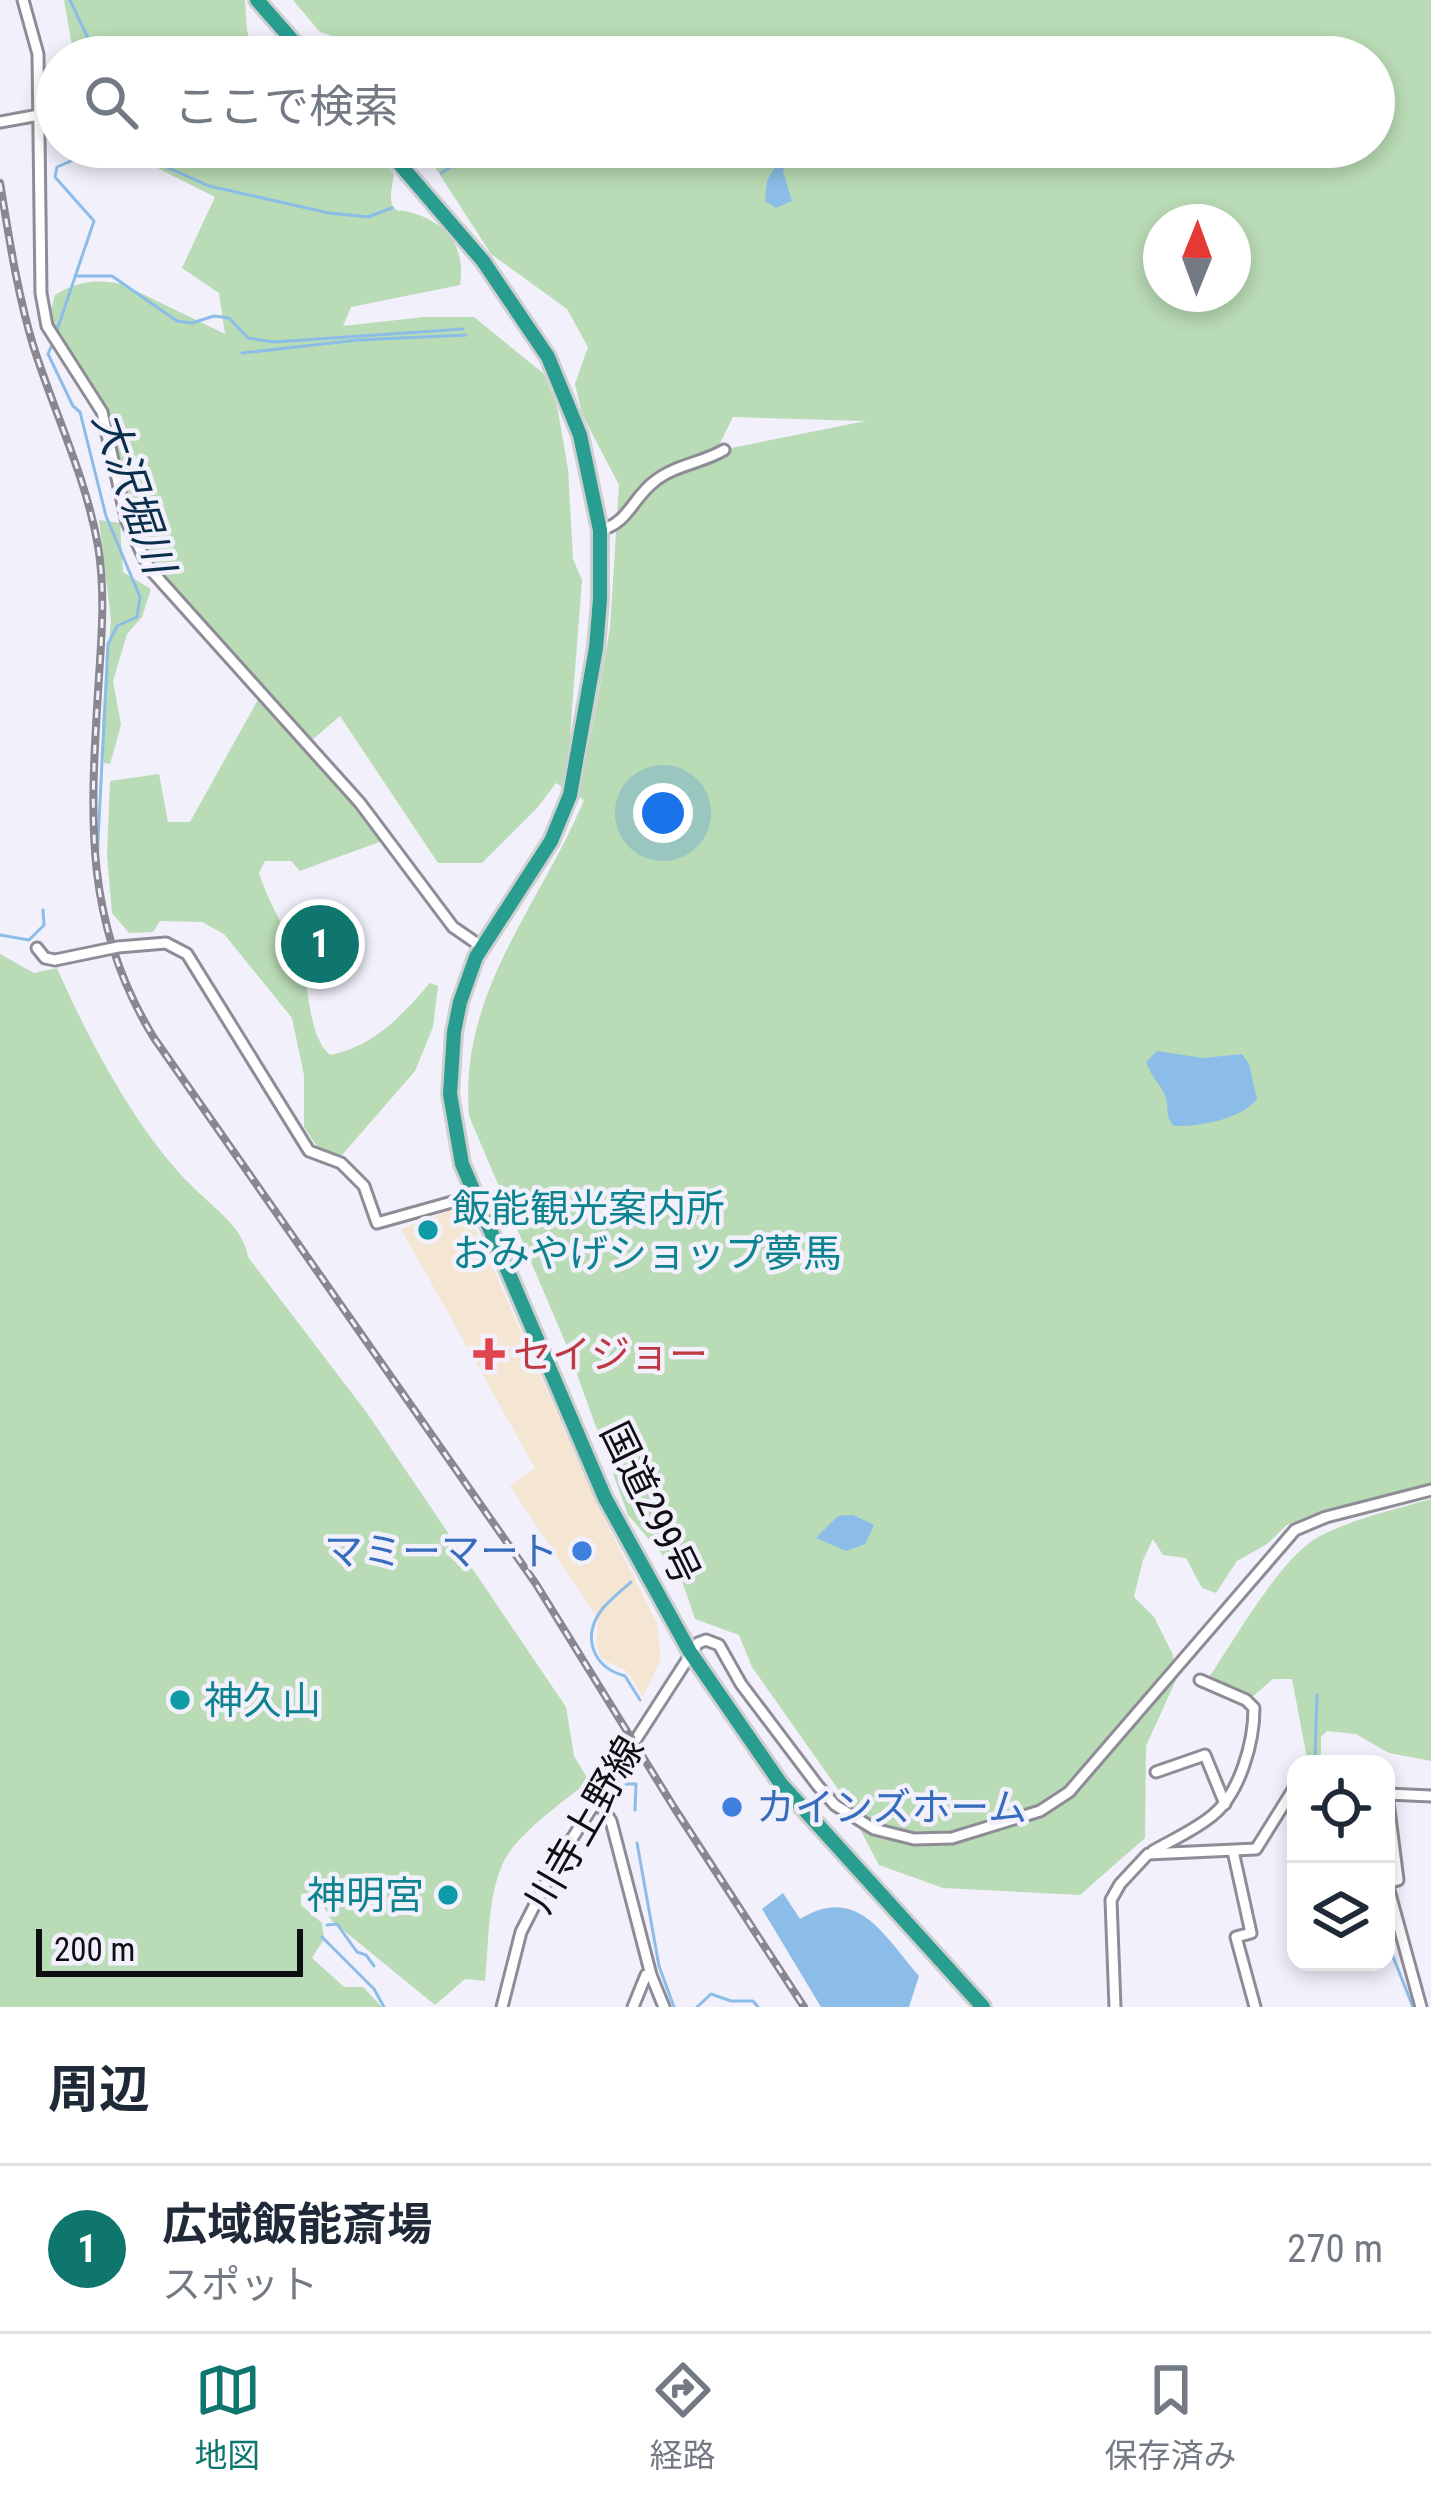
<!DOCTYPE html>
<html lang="ja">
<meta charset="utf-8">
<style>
:root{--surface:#fff;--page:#f6f6f7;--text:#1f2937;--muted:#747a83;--line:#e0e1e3;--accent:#0f766e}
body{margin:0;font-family:"Roboto Condensed","Noto Sans JP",sans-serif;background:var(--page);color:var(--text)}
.controls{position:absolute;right:36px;bottom:36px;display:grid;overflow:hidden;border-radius:24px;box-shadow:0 6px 18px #0003}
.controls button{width:108px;height:108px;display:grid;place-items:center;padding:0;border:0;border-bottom:3px solid var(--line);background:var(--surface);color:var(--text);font:60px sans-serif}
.compass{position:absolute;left:1143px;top:204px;width:108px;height:108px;border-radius:50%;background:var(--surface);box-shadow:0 6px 18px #0003;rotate:1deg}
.scale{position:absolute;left:36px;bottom:30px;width:267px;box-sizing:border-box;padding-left:12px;border:6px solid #0f0e12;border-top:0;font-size:33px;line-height:42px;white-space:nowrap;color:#0f0e12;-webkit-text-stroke:9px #f2f0fb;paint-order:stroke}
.you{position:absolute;left:663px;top:813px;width:42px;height:42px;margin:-30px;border:9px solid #fff;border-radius:50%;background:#1a73e8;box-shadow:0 0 0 18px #1a73e833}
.badge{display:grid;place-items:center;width:78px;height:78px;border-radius:50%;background:var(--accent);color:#fff;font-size:39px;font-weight:700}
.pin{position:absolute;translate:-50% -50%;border:6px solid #fff;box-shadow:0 3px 12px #0006}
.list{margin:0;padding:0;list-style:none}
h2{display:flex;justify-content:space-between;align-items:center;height:156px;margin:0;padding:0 48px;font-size:51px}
h2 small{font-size:39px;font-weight:400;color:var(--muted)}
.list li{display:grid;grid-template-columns:78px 1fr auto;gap:36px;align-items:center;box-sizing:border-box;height:168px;padding:0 48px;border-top:3px solid var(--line)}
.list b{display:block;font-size:45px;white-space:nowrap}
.list p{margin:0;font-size:39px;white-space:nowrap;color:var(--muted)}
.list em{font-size:39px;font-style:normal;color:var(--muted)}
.icon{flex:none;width:66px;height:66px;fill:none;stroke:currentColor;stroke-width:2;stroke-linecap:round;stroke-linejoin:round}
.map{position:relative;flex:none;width:1431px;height:2007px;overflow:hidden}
.search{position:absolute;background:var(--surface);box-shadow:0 6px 18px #0003;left:36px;right:36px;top:36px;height:132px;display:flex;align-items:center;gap:30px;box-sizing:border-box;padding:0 42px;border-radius:66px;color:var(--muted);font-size:45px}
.sheet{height:324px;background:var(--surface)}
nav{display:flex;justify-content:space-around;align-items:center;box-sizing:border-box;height:168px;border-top:3px solid var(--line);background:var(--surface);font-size:33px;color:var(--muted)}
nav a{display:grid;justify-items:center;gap:6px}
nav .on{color:var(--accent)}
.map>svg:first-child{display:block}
.commercial{fill:#f4e6d3}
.green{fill:#b9dbb5;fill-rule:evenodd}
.water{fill:#8cbde8}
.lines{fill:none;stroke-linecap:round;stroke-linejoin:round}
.stream{stroke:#8cbde8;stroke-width:3}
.minor-casing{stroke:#8e8c96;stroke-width:15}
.highway-casing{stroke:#cfcfd0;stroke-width:20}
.minor{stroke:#fff;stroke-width:9}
.highway{stroke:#289d90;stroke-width:14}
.rail-casing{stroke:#89878f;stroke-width:8}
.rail{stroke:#f2f0fb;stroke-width:3;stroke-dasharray:9;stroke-linecap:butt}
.minor-bridge-casing{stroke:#8e8c96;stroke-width:15;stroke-linecap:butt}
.minor-bridge{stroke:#fff;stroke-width:9}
.culture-dot{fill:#0f9aa8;stroke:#f2f0fb;stroke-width:4.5}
.health-dot{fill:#e0444e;stroke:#f2f0fb;stroke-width:4.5}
.shop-dot{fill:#3f7fe0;stroke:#f2f0fb;stroke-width:4.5}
.labels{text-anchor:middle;stroke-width:9;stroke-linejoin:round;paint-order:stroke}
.culture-label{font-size:39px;fill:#0d838f;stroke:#f2f0fb;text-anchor:start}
.health-label{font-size:39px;fill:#be3a42;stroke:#f2f0fb;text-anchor:start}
.street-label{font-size:39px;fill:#0f0e12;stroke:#f2f0fb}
.shop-label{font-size:39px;fill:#366cbe;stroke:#f2f0fb;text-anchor:end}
.water-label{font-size:42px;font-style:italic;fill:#092f4c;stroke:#f2f0fb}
</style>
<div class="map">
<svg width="1431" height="2007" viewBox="0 0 1431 2007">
<rect width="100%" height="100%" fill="#f2f0fb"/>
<path class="commercial" d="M465 1205 598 1506 657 1623 661 1659 643 1697 626 1671 600 1658 596 1643 598 1619 510 1486 535 1468 401 1229Z"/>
<g class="green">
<path d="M64 0H245L247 30 255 57H74Z"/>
<path d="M293 0H1431V1492L1334 1517 1327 1509 1287 1525 1267 1544 1237 1561 1216 1593 1202 1588 1186 1558 1163 1555 1153 1539 1143 1560 1134 1597 1154 1617 1173 1655 1176 1680 1146 1746 1145 1838 1080 1895 943 1888 879 1865 840 1792 752 1667 739 1635 695 1619 680 1575 628 1515 566 1344 469 1116C459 991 539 908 584 800L556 783 538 807 482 863H438L340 716 305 746 382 841 300 871 291 861H265L259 873C270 908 292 938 303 973 311 1000 309 1036 330 1055 375 1046 401 1016 430 983L438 986 433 1027 415 1071 342 1155 320 1151 304 1127V1075L292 1018 224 934 202 922 160 921 153 932 129 933 112 913 107 855 110 781 159 774 168 822H190L265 687 226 656 149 567 136 545 102 412 47 326 55 295C79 281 95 279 122 284L225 334 219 293 182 268 215 197 116 147H370L394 174C393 182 389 197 392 204 397 214 401 209 409 212 447 222 466 247 460 285L351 307 343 326 424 317H474L544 374 557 406 568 469 573 559 582 580 570 734 591 735 610 628 619 485 582 414 575 384 588 347 567 309 491 254 431 161 411 159V147H1374V57H373L364 47 320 32ZM1161 222H1233V294H1161ZM733 417 865 421H866L716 451Z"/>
<path d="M99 520 120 523 123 572 151 589 142 617 127 634 113 681 121 725 110 764 104 763 102 725 111 620Z"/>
<path d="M0 954 34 973 57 968C87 1037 137 1132 191 1185 211 1206 244 1227 248 1257L367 1413 566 1707 574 1756 589 1781C564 1801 520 1832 505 1859 487 1894 489 1943 485 1981L465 1979 435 2005 332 1921 315 1892 301 1894V1905L322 1923 324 1939 312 1958 344 1987H363L382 2007H0Z"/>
<path d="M1431 1499V1761L1389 1753 1356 1734 1327 1731 1321 1737V1758H1307L1292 1679H1273L1251 1698 1211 1683 1208 1679C1233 1642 1274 1570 1308 1544 1333 1524 1399 1508 1431 1499Z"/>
</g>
<g class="water">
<path d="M786 147H874L849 154 800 152 786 163 783 171 792 201 776 208 765 201 767 181Z"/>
<path d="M1157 1051 1203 1058 1242 1054 1249 1064 1257 1099C1242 1119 1198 1127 1174 1126 1165 1116 1169 1111 1166 1098 1162 1085 1151 1077 1146 1062Z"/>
<path d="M853 1515 874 1525 865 1544 846 1551 816 1538 838 1516Z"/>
<path d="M783 1893 800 1919C858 1883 885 1937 919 1976L909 2007H821L762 1909Z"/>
</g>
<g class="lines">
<g class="stream">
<path d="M70 0 97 57"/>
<path d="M141 147 162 165 209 186 329 213 368 217 392 208"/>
<path d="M441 173 484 147"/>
<path d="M75 276H112L177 321 192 323 214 316 229 318 248 338 274 342 463 329"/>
<path d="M57 330 94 221 55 177 57 167 73 160 77 147"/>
<path d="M51 347 48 354 73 406 80 412 106 516 140 597 137 617 117 626 108 644 97 861"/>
<path d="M242 353 358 340 466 335"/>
<path d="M0 935 29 940 44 925 43 910"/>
<path d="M631 1582C624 1588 611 1599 603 1608 581 1636 592 1667 625 1676L640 1700"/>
<path d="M1315 1759 1317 1695"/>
<path d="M626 1784H636L635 1810"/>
<path d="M637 1843 659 1966 674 2007"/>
<path d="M327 1925 337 1924 357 1952 366 1955 374 1966"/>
<path d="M322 1937 374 1989 384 2007"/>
<path d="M1386 1939 1413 2007"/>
<path d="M697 2007 711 1994 731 2001H753L758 2007"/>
</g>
<g class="minor-casing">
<g id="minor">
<path d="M23 0 38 54 41 293 47 326 102 412 127 522 149 568 360 803 453 927 482 947"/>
<path d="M0 122 39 115"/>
<path d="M600 530C628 524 633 497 655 481 675 465 702 463 724 450"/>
<path d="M118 947 166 943 187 954 309 1151 341 1163 364 1186 377 1223 477 1195"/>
<path d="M37 948 45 958 55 960"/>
<path d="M1308 1764H1373"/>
<path d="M1156 1772 1205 1755 1225 1804"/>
<path d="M1386 1791 1387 1794 1431 1796"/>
<path d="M1387 1794 1398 1880 1387 1883 1421 2007"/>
<path d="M592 1802 604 1810 611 1821 651 1975 664 2007"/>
<path d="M1153 1851C1172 1840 1195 1830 1213 1815 1240 1793 1254 1742 1254 1708L1246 1700 1200 1680"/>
<path d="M1233 1851 1251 1933 1236 1937 1255 2007"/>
<path d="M502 2007 521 1932 555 1865 698 1643 706 1640 719 1645 741 1684 818 1786 835 1805 874 1829 914 1839 952 1838 1040 1811 1069 1792 1295 1530 1326 1517 1431 1490"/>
<path d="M633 2007 646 1975H651"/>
<path d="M1115 2007 1111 1900 1120 1884 1148 1854 1256 1849 1296 1785"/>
</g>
</g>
<g class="highway-casing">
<g id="highway">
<path d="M257 0 307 57"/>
<path d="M385 147 483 261 548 357 580 435 600 530V599L596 648 570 795 551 841 476 957 460 1002 454 1032 450 1094 462 1164 605 1498 690 1652 781 1784 983 2007"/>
</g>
</g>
<use href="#minor" class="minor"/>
<use href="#highway" class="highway"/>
<g class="rail-casing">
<path id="rail" d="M0 183C9 237 17 292 33 345 54 412 86 477 98 546 106 594 101 644 98 692 90 821 84 924 154 1038L536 1584 675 1809 804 2007"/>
</g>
<use href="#rail" class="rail"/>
<g class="minor-bridge-casing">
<path id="minor-bridge" d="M55 960 118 947"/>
</g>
<use href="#minor-bridge" class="minor-bridge"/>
</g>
<g class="culture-dot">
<circle cx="428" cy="1230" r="12"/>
<circle cx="180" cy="1700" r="12"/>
<circle cx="448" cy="1895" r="12"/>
</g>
<path class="health-dot" d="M483 1336h12v12h12v12h-12v12h-12v-12h-12v-12h12z"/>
<g class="shop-dot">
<circle cx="582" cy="1551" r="12"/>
<circle cx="732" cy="1807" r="12"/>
</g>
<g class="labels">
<g class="culture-label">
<text x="452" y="1222">飯能観光案内所<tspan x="452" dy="45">おみやげショップ夢馬</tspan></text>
<text x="204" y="1714">神久山</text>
<text x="424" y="1909" text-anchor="end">神明宮</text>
</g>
<g class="health-label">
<text x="513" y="1368">セイジョー</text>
</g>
<g class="street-label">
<text transform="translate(651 1503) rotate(64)" y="14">国道299号</text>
<text transform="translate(584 1824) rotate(-60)" y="14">川寺上野線</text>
</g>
<g class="shop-label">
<text x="558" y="1565">マミーマート</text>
<text x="756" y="1821" text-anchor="start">カインズホーム</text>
</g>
<g class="water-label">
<text transform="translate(134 492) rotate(71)" y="15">大沢堀川</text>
</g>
</g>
</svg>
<div class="controls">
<button><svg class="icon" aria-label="locate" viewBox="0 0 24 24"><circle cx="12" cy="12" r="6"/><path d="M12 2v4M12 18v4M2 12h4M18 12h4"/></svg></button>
<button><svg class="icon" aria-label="layers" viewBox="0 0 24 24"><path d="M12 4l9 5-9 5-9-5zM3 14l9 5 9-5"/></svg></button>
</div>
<svg class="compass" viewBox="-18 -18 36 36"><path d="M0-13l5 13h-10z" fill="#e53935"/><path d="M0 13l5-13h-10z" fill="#747a83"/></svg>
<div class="scale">200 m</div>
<div class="you"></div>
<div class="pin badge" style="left:320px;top:944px">1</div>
<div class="search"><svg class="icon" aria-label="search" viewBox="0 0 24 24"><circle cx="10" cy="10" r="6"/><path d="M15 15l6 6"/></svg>ここで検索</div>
</div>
<section class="sheet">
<h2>周辺<small></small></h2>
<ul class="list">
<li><span class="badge">1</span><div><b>広域飯能斎場</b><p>スポット</p></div><em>270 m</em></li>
</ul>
</section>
<nav>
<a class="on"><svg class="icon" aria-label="map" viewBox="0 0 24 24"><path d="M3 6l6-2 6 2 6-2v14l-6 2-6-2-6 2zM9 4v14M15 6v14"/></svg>地図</a>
<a><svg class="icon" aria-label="directions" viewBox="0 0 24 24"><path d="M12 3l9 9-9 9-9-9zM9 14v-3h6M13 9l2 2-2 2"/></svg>経路</a>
<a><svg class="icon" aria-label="saved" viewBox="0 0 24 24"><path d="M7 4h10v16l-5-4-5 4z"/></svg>保存済み</a>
</nav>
